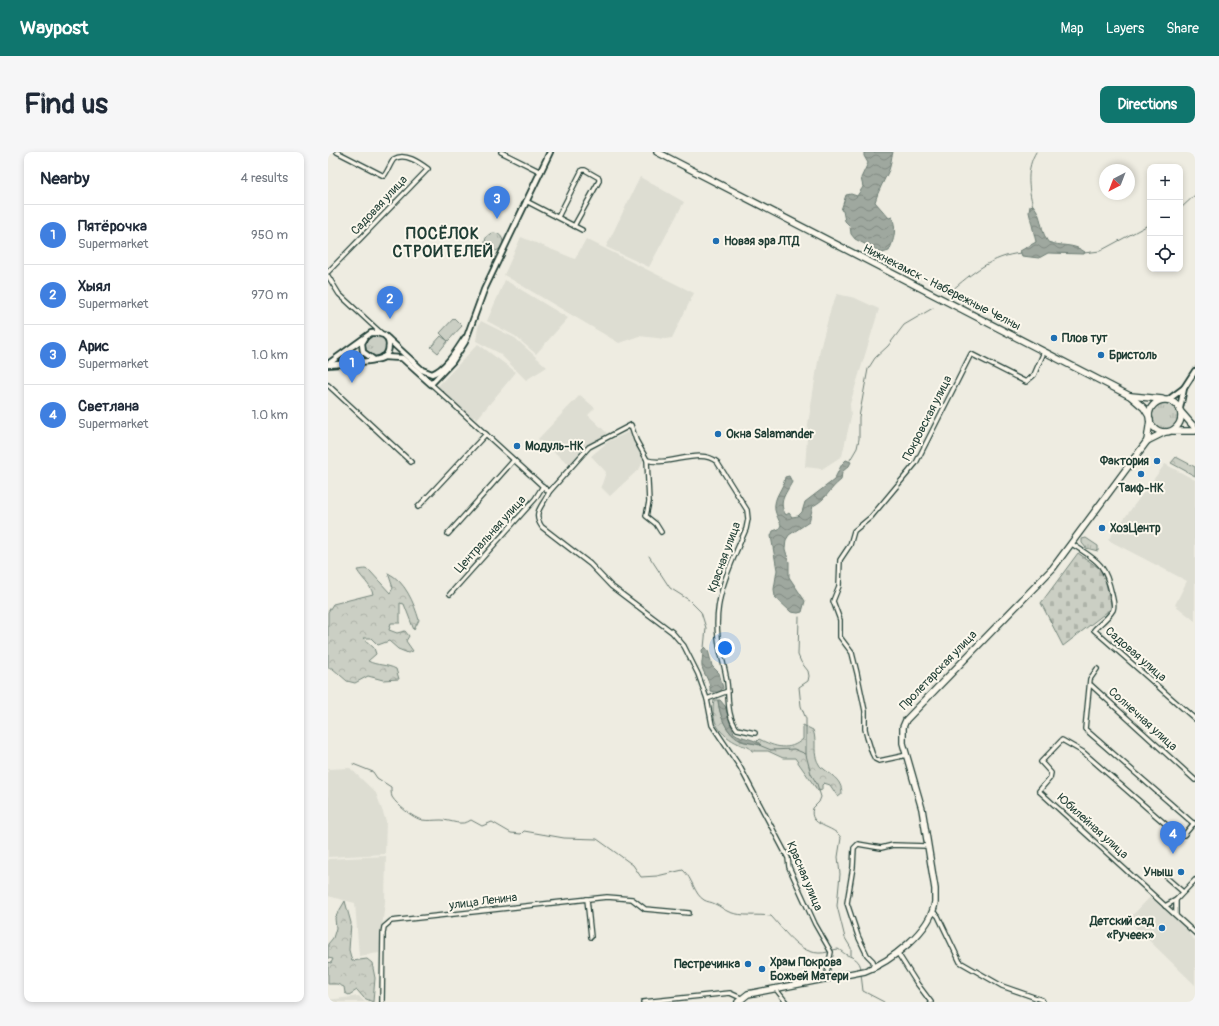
<!DOCTYPE html>
<meta charset="utf-8">
<style>
:root{--surface:#fff;--page:#f6f6f7;--text:#1f2937;--muted:#747a83;--line:#e0e1e3;--accent:#0f766e}
body{margin:0;font-family:Pangolin,sans-serif;background:var(--page);color:var(--text)}
.controls{position:absolute;right:12px;top:12px;display:grid;overflow:hidden;border-radius:8px;box-shadow:0 2px 6px #0003}
.controls button{width:36px;height:36px;display:grid;place-items:center;padding:0;border:0;border-bottom:1px solid var(--line);background:var(--surface);color:var(--text);font:20px sans-serif}
.compass{position:absolute;left:771px;top:12px;width:36px;height:36px;border-radius:50%;background:var(--surface);box-shadow:0 2px 6px #0003;rotate:222deg}
.you{position:absolute;left:397px;top:496px;width:14px;height:14px;margin:-10px;border:3px solid #fff;border-radius:50%;background:#1a73e8;box-shadow:0 0 0 6px #1a73e833}
.badge{display:grid;place-items:center;width:26px;height:26px;border-radius:50%;background:var(--accent);color:#fff;font-size:13px;font-weight:700}
.pin{position:absolute;translate:-50% -33px;filter:drop-shadow(0 1px 2px #0008)}
.pin::after{content:'';position:absolute;top:21px;width:14px;height:12px;background:inherit;clip-path:polygon(0 0,100% 0,50% 100%)}
.list{margin:0;padding:0;list-style:none}
h2{display:flex;justify-content:space-between;align-items:center;height:52px;margin:0;padding:0 16px;font-size:17px}
h2 small{font-size:13px;font-weight:400;color:var(--muted)}
.list li{display:grid;grid-template-columns:26px 1fr auto;gap:12px;align-items:center;box-sizing:border-box;height:60px;padding:0 16px;border-top:1px solid var(--line)}
.list b{display:block;font-size:15px;white-space:nowrap}
.list p{margin:0;font-size:13px;white-space:nowrap;color:var(--muted)}
.list em{font-size:13px;font-style:normal;color:var(--muted)}
.icon{flex:none;width:22px;height:22px;fill:none;stroke:currentColor;stroke-width:2;stroke-linecap:round;stroke-linejoin:round}
.map{position:relative;flex:none;width:867px;height:850px;overflow:hidden;border-radius:8px}
header{display:flex;align-items:center;gap:24px;box-sizing:border-box;height:56px;padding:0 20px;background:var(--accent);color:#fff}
header strong{font-size:19px}
nav{display:flex;gap:22px;margin-inline-start:auto;font-size:14px}
.intro{display:flex;align-items:center;justify-content:space-between;box-sizing:border-box;height:96px;padding:0 24px}
h1{margin:0;font-size:28px}
.button{padding:10px 18px;border-radius:8px;background:var(--accent);color:#fff;font-size:14px;font-weight:700}
main{display:flex;gap:24px;padding:0 24px}
aside{flex:1;background:var(--surface);border-radius:8px;box-shadow:0 2px 6px #0003}
.map>svg:first-child{display:block}
.built{fill:#ddddd2}
.grass{fill:url(#grass-tufts);stroke:#75867c}
.forest{fill:url(#forest-crowns);stroke:#75867c}
.cemetery{fill:url(#cemetery-stones);stroke:#75867c}
.park{fill:#cbcfc4;stroke:#75867c}
.water{fill:url(#water-waves);stroke:#6c7d74}
.lines{fill:none;stroke-linecap:round;stroke-linejoin:round}
.stream{stroke:#6c7d74;stroke-width:1}
.minor-casing{stroke:#1f3d34;stroke-width:6}
.tertiary-casing{stroke:#1f3d34;stroke-width:8}
.primary-casing{stroke:#1f3d34;stroke-width:8}
.minor{stroke:#fbf7ec;stroke-width:3.5}
.tertiary{stroke:#fbf7ec;stroke-width:4.5}
.primary{stroke:#fbf7ec;stroke-width:5.5}
.poi-dot{fill:#1f6fb2;stroke:#fbf7ec;stroke-width:1.5}
.labels{text-anchor:middle;stroke-width:4;stroke-linejoin:round;paint-order:stroke}
.street-label{font-size:12px;fill:#1f3d34;stroke:#fbf7ec}
.poi-label{font-size:12px;font-weight:bold;fill:#1f3d34;stroke:#fbf7ec;text-anchor:start}
.district-label{font-size:16px;font-weight:bold;letter-spacing:1px;fill:#1f3d34;stroke:#fbf7ec}
</style>
<header>
<strong>Waypost</strong>
<nav><a>Map</a><a>Layers</a><a>Share</a></nav>
</header>
<div class="intro"><h1>Find us</h1><a class="button">Directions</a></div>
<main>
<aside>
<h2>Nearby<small>4 results</small></h2>
<ul class="list">
<li><span class="badge" style="background:#3f7fe0">1</span><div><b>Пятёрочка</b><p>Supermarket</p></div><em>950 m</em></li>
<li><span class="badge" style="background:#3f7fe0">2</span><div><b>Хыял</b><p>Supermarket</p></div><em>970 m</em></li>
<li><span class="badge" style="background:#3f7fe0">3</span><div><b>Арис</b><p>Supermarket</p></div><em>1.0 km</em></li>
<li><span class="badge" style="background:#3f7fe0">4</span><div><b>Светлана</b><p>Supermarket</p></div><em>1.0 km</em></li>
</ul>
</aside>
<div class="map">
<svg width="867" height="850" viewBox="0 0 867 850">
<defs>
<pattern id="grass-tufts" width="24" height="20" patternUnits="userSpaceOnUse"><rect width="24" height="20" fill="#cbcfc4"/><path d="M3 7l-1-3M5 7V3M7 7l1-3M15 17l-1-3M17 17v-4M19 17l1-3" fill="none" stroke="#aeb3a9"/></pattern>
<pattern id="forest-crowns" width="20" height="18" patternUnits="userSpaceOnUse"><rect width="20" height="18" fill="#cbcfc4"/><path d="M2 6a3 3 0 1 1 6 0M12 15a3 3 0 1 1 6 0" fill="none" stroke="#aeb3a9"/></pattern>
<pattern id="cemetery-stones" width="16" height="16" patternUnits="userSpaceOnUse"><rect width="16" height="16" fill="#cbcfc4"/><path d="M2 7V4a2 2 0 0 1 4 0v3zM10 15v-3a2 2 0 0 1 4 0v3z" fill="#aeb3a9"/></pattern>
<pattern id="water-waves" width="16" height="10" patternUnits="userSpaceOnUse"><rect width="16" height="10" fill="#9fa89f"/><path d="M0 5q4-4 8 0t8 0" fill="none" stroke="#818a82"/></pattern>
</defs>
<rect width="100%" height="100%" fill="#eeece1"/>
<filter id="ink" filterUnits="userSpaceOnUse"><feTurbulence type="fractalNoise" baseFrequency=".025" numOctaves="2"/><feDisplacementMap in="SourceGraphic" scale="8" xChannelSelector="R" yChannelSelector="G"/><feConvolveMatrix kernelMatrix="1 2 1 2 8 2 1 2 1" color-interpolation-filters="sRGB"/></filter>
<g filter="url(#ink)">
<g class="built">
<path d="M312 25 356 50 321 115 278 95Z"/>
<path d="M193 85 247 107 258 87 366 141 344 186 337 187 311 184 291 191 176 123Z"/>
<path d="M177 128 240 166 208 202 187 184 159 169Z"/>
<path d="M509 142 527 146 551 157 522 252 523 265 514 304 494 317 477 315 480 272 492 197 503 156Z"/>
<path d="M153 169 187 186 219 215 198 228 171 201 148 189 150 175Z"/>
<path d="M150 192 188 220 149 267 146 265 144 267 109 235Z"/>
<path d="M252 243 267 256 260 263 279 281 260 294 242 313 210 287Z"/>
<path d="M303 279 316 307 312 316 282 344 273 335 278 320 263 304 281 289Z"/>
<path d="M837 312 867 328V469L847 453 859 429 780 388Z"/>
<path d="M22 616 48 641 58 669 57 702 0 705V617Z"/>
<path d="M58 704 57 750 51 801 31 804 27 751 0 744V707Z"/>
<path d="M822 745 862 780 861 782 867 788V833L800 768Z"/>
<path d="M31 844 37 850H0V848Z"/>
</g>
<g class="grass">
<circle cx="166" cy="90" r="9"/>
<circle cx="48" cy="194" r="12"/>
<circle cx="838" cy="264" r="14"/>
<path d="M758 386 770 394V399L758 396 754 391V387Z"/>
</g>
<g class="forest">
<path d="M848 305 867 315V324L843 311Z"/>
<path d="M37 417 42 419 62 441 65 436 60 421C77 429 86 451 91 468L86 478 76 452 72 451V471H63L61 478 69 481 77 479 81 484 78 489 85 499 80 501 70 497 61 489 50 493 43 486H35L46 496 48 502 40 509C49 514 59 512 68 517L71 527 55 528 40 524 27 531 19 529 4 516H0V460L5 452 45 442C42 432 34 427 29 418Z"/>
<path d="M386 548H390C391 562 399 583 413 589 418 591 426 591 432 593L429 589 431 587C447 595 461 600 475 587V573L485 578C490 592 483 601 492 614 493 616 496 616 497 618 507 625 514 630 514 642L510 645 502 633 496 631 494 633V638L490 639 467 606H455L440 599H424C421 593 416 595 411 592 392 583 382 570 386 548Z"/>
<path d="M17 749 23 771 21 798 24 809 39 807 44 811 47 826 45 850 36 846 29 838 21 843 17 841 16 835 9 832H0V810L3 811 5 807 0 806V792L5 786 8 776 7 766Z"/>
</g>
<path class="cemetery" d="M750 401 775 419 784 456 735 494 713 451Z"/>
<g class="park">
<path d="M126 166 134 174 120 189 112 181Z"/>
<path d="M113 184 120 189 110 201 103 195Z"/>
</g>
<g class="water">
<path d="M536 0H565C563 6 563 13 561 18 556 29 550 39 547 50L561 66 564 65C569 77 566 88 561 99L554 101 527 87 523 82 522 74 517 69 515 59 513 58 518 43 523 42 529 44 535 35 533 26 540 11 536 4Z"/>
<path d="M705 53C715 64 712 79 720 90 733 95 745 91 757 100L756 102 720 101 711 106 694 104 692 99 708 90 701 60 702 54Z"/>
<path d="M518 308 523 310 521 314 514 320 513 328C501 337 499 347 485 354L481 370 461 383 458 388 457 397 461 410V425L477 449 474 460 470 461 463 460 447 445 446 437 449 418 443 384 445 379 451 377 453 373C451 368 448 363 447 358 445 344 456 337 457 325L461 324 464 330C458 342 449 350 458 363L461 361 464 365 470 364 474 360 477 350 506 328 514 312Z"/>
<path d="M377 495 380 498 384 514 391 521 395 536 391 541 382 539C383 530 376 523 374 515 373 509 376 505 374 498Z"/>
<path d="M390 548H392L397 554 406 581C415 587 426 586 433 593 426 591 418 591 412 588 398 582 391 562 390 548Z"/>
</g>
<g class="lines">
<g class="stream">
<path d="M705 54C700 36 698 16 708 0"/>
<path d="M852 57 867 43"/>
<path d="M756 101 772 99 822 72"/>
<path d="M623 139C644 121 664 104 693 101"/>
<path d="M522 308 529 296 531 287V265L540 217 547 206 560 194 576 173 605 156"/>
<path d="M321 404 342 436 361 448 373 460 378 476 376 496"/>
<path d="M471 465 470 503 473 510 480 519 481 524 480 529 471 535 473 554 478 567V603L483 622 489 632 493 645 491 650 485 656C479 675 507 673 513 686L510 705 512 722 509 754 517 786 523 796V804"/>
<path d="M431 593 443 598 466 597 478 602"/>
<path d="M25 612 45 620 49 626 63 635C63 638 63 642 64 645 69 653 85 666 94 668 101 669 106 668 113 668 124 668 133 675 143 668L154 674 164 670 183 681 193 682 196 679 236 686 269 687 305 713 313 725 329 724 355 718C365 727 366 742 376 748 379 750 384 750 387 752 392 754 396 758 401 760 415 765 428 762 443 764 458 780 474 807 500 800"/>
<path d="M505 798 510 797C514 799 516 802 519 803 526 806 532 808 533 817"/>
<path d="M533 822 535 839 556 850"/>
</g>
<g class="minor-casing">
<g id="minor">
<path d="M173 0 213 20"/>
<path d="M198 49 254 78"/>
<path d="M230 65 254 18H257L271 26V29L246 74"/>
<path d="M0 120 100 17C92 11 77 0 66 7 62 12 60 19 56 24L9 0"/>
<path d="M0 124 11 142 53 181"/>
<path d="M103 232 221 340C216 353 203 360 214 375L262 412 283 434 344 480 356 494 370 522 379 547 384 573 412 615 460 706 461 715 487 772 503 800 498 826"/>
<path d="M0 233 83 310"/>
<path d="M319 308 321 350 318 364 328 372 333 380"/>
<path d="M221 340 261 295 303 273 308 288 319 308C340 315 372 295 389 310L419 358 420 367 418 377C403 412 385 446 390 485 391 499 396 511 398 524 402 543 397 561 409 577L427 581"/>
<path d="M90 355 158 282"/>
<path d="M120 382 186 308"/>
<path d="M744 392C770 409 777 411 784 443 785 448 787 453 785 458 781 465 772 472 766 478L867 567"/>
<path d="M122 442 207 347 215 334"/>
<path d="M769 517 762 527 757 577 866 672"/>
<path d="M763 533 867 628"/>
<path d="M379 547 400 539"/>
<path d="M579 603 551 609 547 607 544 601 539 585 537 577V559L529 521 524 501 512 485V468L505 449 511 434 512 408 522 393 526 379 543 365 588 311 643 202 698 230 706 223 716 200"/>
<path d="M866 671 856 683H850L755 600 734 588 713 610 723 621 722 626 711 639 867 781"/>
<path d="M839 726 855 740"/>
<path d="M259 747 263 785"/>
<path d="M837 754 848 748"/>
<path d="M604 759 610 764 632 810 674 834 714 848 715 850"/>
<path d="M848 763V748L867 728"/>
<path d="M569 800 588 830 603 850"/>
<path d="M546 816 545 809 539 803 530 784 519 751 525 715 526 696 530 692 553 696 565 693 599 694"/>
<path d="M447 836 458 850"/>
<path d="M54 850 55 781 56 775 63 769 279 745 304 747 317 757 361 761"/>
<path d="M315 850 402 841 413 846"/>
</g>
</g>
<g class="tertiary-casing">
<g id="tertiary">
<path d="M37 186 34 191 35 200 45 207"/>
<path d="M55 205 74 206 103 232 124 210 137 190 156 138 222 0"/>
<path d="M0 212 43 181H49L56 183 94 218 104 222C118 217 129 198 137 186"/>
<path d="M0 213C12 212 45 210 54 206 61 203 62 194 60 187"/>
<path d="M840 248 856 236"/>
<path d="M852 256 856 236 867 219"/>
</g>
</g>
<g class="primary-casing">
<g id="primary">
<path d="M329 0 802 244 816 256 821 264"/>
<path d="M803 244 834 247"/>
<circle cx="837" cy="264" r="16"/>
<path d="M853 260 867 276"/>
<path d="M845 279H867"/>
<path d="M819 289 822 268"/>
<path d="M410 850 420 842 537 819C562 810 603 779 607 750 607 746 607 741 607 737L594 657 575 591V575L578 568 725 416 819 289 837 280"/>
</g>
</g>
<use href="#minor" class="minor"/>
<use href="#tertiary" class="tertiary"/>
<use href="#primary" class="primary"/>
</g>
</g>
<g class="poi-dot">
<circle cx="388" cy="89" r="4"/>
<circle cx="726" cy="186" r="4"/>
<circle cx="773" cy="203" r="4"/>
<circle cx="390" cy="282" r="4"/>
<circle cx="189" cy="294" r="4"/>
<circle cx="829" cy="309" r="4"/>
<circle cx="813" cy="322" r="4"/>
<circle cx="774" cy="376" r="4"/>
<circle cx="853" cy="720" r="4"/>
<circle cx="834" cy="776" r="4"/>
<circle cx="420" cy="812" r="4"/>
<circle cx="434" cy="817" r="4"/>
</g>
<g class="labels">
<g class="street-label">
<text transform="translate(51 53) rotate(-47)" y="4">Садовая улица</text>
<text transform="translate(614 135) rotate(27)" y="4">Нижнекамск - Набережные Челны</text>
<text transform="translate(599 266) rotate(-63)" y="4">Покровская улица</text>
<text transform="translate(162 382) rotate(-48)" y="4">Центральная улица</text>
<text transform="translate(396 405) rotate(-70)" y="4">Красная улица</text>
<text transform="translate(808 502) rotate(41)" y="4">Садовая улица</text>
<text transform="translate(610 518) rotate(-46)" y="4">Пролетарская улица</text>
<text transform="translate(815 567) rotate(42)" y="4">Солнечная улица</text>
<text transform="translate(765 674) rotate(42)" y="4">Юбилейная улица</text>
<text transform="translate(477 724) rotate(67)" y="4">Красная улица</text>
<text transform="translate(155 749) rotate(-7)" y="4">улица Ленина</text>
</g>
<g class="poi-label">
<text x="396" y="93">Новая эра ЛТД</text>
<text x="734" y="190">Плов тут</text>
<text x="781" y="207">Бристоль</text>
<text x="398" y="286">Окна Salamander</text>
<text x="197" y="298">Модуль-НК</text>
<text x="821" y="313" text-anchor="end">Фактория</text>
<text x="813" y="340" text-anchor="middle">Таиф-НК</text>
<text x="782" y="380">ХозЦентр</text>
<text x="845" y="724" text-anchor="end">Уныш</text>
<text x="826" y="773" text-anchor="end">Детский сад<tspan x="826" dy="14">«Ручеек»</tspan></text>
<text x="442" y="814">Храм Покрова<tspan x="442" dy="14">Божьей Матери</tspan></text>
<text x="412" y="816" text-anchor="end">Пестречинка</text>
</g>
<g class="district-label">
<text x="115" y="87">ПОСЁЛОК<tspan x="115" dy="18">СТРОИТЕЛЕЙ</tspan></text>
</g>
</g>
</svg>
<div class="controls">
<button>+</button>
<button>−</button>
<button><svg class="icon" aria-label="locate" viewBox="0 0 24 24"><circle cx="12" cy="12" r="6"/><path d="M12 2v4M12 18v4M2 12h4M18 12h4"/></svg></button>
</div>
<svg class="compass" viewBox="-18 -18 36 36"><path d="M0-13l5 13h-10z" fill="#e53935"/><path d="M0 13l5-13h-10z" fill="#747a83"/></svg>
<div class="you"></div>
<div class="pin badge" style="left:24px;top:231px;background:#3f7fe0">1</div>
<div class="pin badge" style="left:62px;top:167px;background:#3f7fe0">2</div>
<div class="pin badge" style="left:169px;top:67px;background:#3f7fe0">3</div>
<div class="pin badge" style="left:845px;top:702px;background:#3f7fe0">4</div>
</div>
</main>
